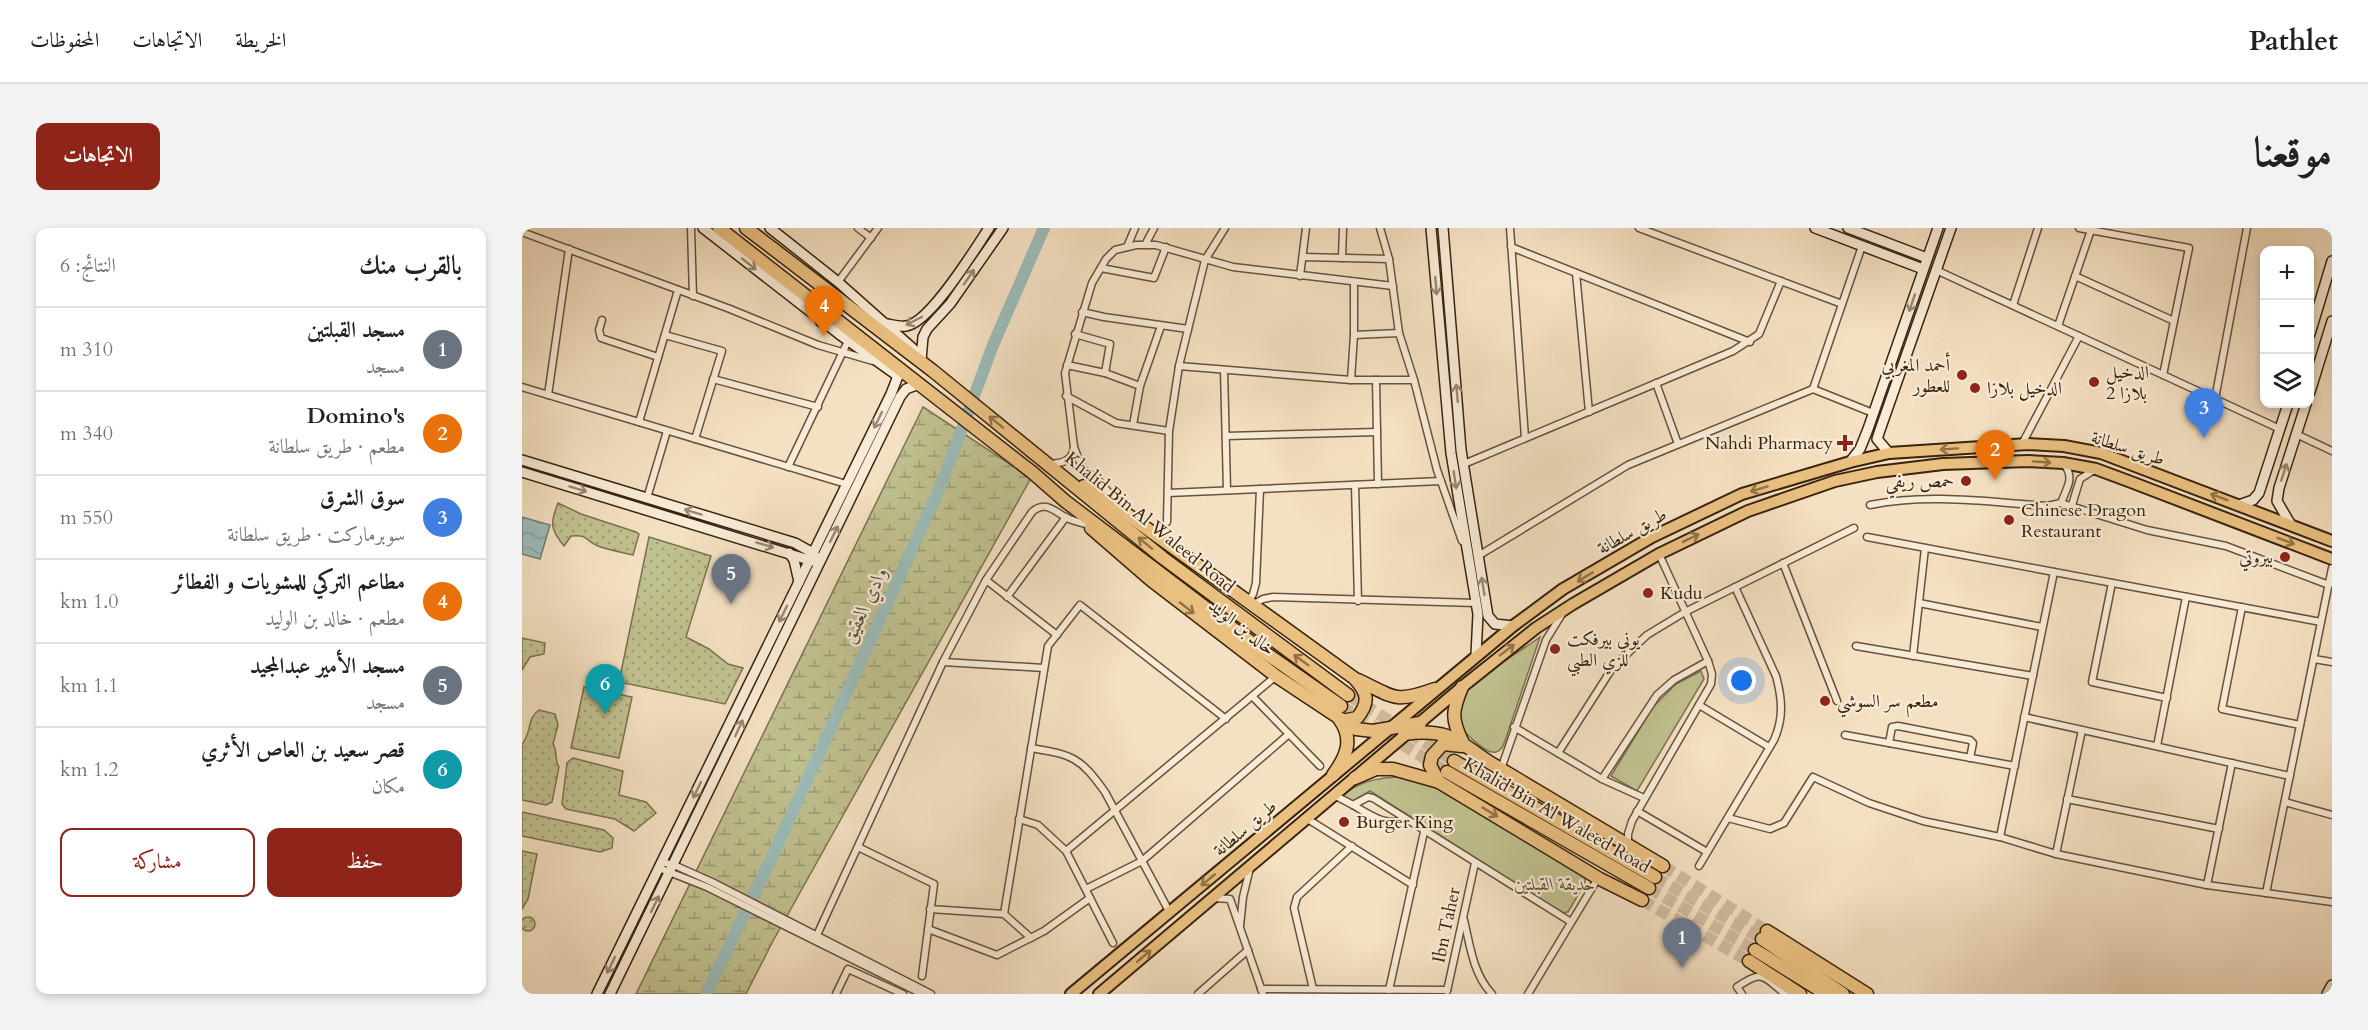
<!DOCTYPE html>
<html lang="ar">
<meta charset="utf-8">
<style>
:root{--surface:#fff;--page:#f2f2f2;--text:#222;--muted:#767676;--line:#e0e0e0;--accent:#8f2418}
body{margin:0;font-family:Cardo,Amiri,serif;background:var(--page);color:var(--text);direction:rtl}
.controls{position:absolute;right:18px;top:18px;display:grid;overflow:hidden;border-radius:12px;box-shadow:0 3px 9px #0003}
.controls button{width:54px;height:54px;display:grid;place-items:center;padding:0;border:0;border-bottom:2px solid var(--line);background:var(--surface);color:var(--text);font:30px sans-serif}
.you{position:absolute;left:1220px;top:453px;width:21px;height:21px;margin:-15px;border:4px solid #fff;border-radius:50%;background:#1a73e8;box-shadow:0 0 0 9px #1a73e833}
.badge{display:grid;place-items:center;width:39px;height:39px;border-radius:50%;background:var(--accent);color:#fff;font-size:20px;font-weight:700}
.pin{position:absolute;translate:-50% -50px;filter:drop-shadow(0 2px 3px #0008)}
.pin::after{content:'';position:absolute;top:32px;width:21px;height:18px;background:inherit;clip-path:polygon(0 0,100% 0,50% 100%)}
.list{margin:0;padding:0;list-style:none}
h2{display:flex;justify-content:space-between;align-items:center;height:78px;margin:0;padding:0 24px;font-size:26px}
h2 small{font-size:20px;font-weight:400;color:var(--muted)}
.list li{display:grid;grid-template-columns:39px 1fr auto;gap:18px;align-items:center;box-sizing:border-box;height:84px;padding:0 24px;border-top:2px solid var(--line)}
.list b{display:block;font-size:22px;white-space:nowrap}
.list p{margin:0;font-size:20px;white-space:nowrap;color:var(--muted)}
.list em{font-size:20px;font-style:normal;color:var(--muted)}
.actions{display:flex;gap:12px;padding:18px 24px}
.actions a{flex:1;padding:14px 0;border:2px solid var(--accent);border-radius:12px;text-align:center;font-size:21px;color:var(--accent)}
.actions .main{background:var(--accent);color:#fff}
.icon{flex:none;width:33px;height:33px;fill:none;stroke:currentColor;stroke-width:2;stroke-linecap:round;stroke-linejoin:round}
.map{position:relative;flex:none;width:1810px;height:766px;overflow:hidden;direction:ltr;border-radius:12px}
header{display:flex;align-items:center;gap:36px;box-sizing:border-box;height:84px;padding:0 30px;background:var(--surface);border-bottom:2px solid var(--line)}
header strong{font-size:28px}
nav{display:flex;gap:33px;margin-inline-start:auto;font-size:21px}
.intro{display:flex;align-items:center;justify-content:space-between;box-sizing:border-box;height:144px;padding:0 36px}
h1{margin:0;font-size:42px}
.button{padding:15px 27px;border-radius:12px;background:var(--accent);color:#fff;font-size:21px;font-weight:700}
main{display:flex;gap:36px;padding:0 36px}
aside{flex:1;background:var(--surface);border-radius:12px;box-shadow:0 3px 9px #0003}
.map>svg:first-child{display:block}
.grass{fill:url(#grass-dots);stroke:#7c724e;stroke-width:1.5}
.wetland{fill:url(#wetland-marsh);stroke:#7c724e;stroke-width:1.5}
.green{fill:#c0c190;stroke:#7c724e;stroke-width:1.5}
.water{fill:url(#water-waves);stroke:#747f73;stroke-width:1.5}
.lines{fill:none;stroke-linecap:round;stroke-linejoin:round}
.river{stroke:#9cbcb8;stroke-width:12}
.highway-tunnel{stroke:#cfba9e;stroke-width:12;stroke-dasharray:12 6;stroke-linecap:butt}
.street-casing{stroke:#68523a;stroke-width:9}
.secondary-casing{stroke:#39230c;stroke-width:12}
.primary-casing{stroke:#39230c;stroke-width:14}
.highway-casing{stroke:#39230c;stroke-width:15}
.street{stroke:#f8ebd7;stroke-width:6}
.secondary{stroke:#f8ebd7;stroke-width:9}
.primary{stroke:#eac081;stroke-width:10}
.highway{stroke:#eac081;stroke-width:12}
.oneway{stroke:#988772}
.oneway2{stroke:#927246}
.poi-dot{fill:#8f2418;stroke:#f8ebd7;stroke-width:2}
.labels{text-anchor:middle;stroke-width:4.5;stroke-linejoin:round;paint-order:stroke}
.poi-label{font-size:18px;fill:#39230c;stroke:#f8ebd7;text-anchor:start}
.street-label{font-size:18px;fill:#39230c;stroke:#f8ebd7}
.park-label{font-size:18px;font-style:italic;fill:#5b4a2d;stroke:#f8ebd7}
.water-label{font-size:20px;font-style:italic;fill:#575140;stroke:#f8ebd7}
</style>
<header>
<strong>Pathlet</strong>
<nav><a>الخريطة</a><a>الاتجاهات</a><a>المحفوظات</a></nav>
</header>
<div class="intro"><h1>موقعنا</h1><a class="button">الاتجاهات</a></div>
<main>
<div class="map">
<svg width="1810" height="766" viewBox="0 0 1810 766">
<defs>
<pattern id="grass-dots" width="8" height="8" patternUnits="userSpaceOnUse" patternTransform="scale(1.5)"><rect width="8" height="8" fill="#c0c190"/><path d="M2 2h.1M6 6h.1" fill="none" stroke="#9d9c74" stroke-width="1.8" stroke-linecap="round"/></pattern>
<pattern id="wetland-marsh" width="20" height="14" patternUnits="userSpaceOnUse" patternTransform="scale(1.5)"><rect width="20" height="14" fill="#c0c190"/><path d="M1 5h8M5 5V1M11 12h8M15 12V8" fill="none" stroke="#9d9c74"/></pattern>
<pattern id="water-waves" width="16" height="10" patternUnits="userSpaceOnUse" patternTransform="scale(1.5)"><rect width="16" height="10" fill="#9cbcb8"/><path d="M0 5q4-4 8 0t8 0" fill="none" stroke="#87a19d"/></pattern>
</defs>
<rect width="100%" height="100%" fill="#f4e0c2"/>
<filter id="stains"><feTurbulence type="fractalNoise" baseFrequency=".00333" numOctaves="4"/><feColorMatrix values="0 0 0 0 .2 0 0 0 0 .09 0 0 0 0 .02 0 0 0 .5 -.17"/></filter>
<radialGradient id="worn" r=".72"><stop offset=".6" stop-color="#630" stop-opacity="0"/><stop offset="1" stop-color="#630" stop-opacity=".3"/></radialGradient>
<g class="grass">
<path d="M36 275 59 286 114 304 117 306 111 327C99 324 87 322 76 318 63 313 67 306 49 308L42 318C28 301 28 295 36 275Z"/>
<path d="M127 309 189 328 164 409 187 421 206 436 221 440 203 476 97 454Z"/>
<path d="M0 410 23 415 22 426 8 429 0 442Z"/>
<path d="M62 459 110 469 97 530 49 520Z"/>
<path d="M17 482 33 486 36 497 31 516C36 524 32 532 37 539L30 574 24 577 0 572V516C10 506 4 491 17 482Z"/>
<path d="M51 530 101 543 97 567 124 574 134 585 112 603 93 591 44 581 40 576 45 535Z"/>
<path d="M0 584 82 602 91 610 90 620 78 624 0 608Z"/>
<path d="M0 623 15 626 6 671 0 681Z"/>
<circle cx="6" cy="696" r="7"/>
</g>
<path class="wetland" d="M401 179 509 250 251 713 224 766H114Z"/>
<g class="green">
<path d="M1018 409 983 513C981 518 979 523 974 524 965 527 942 505 938 497 935 491 936 476 940 469 948 453 1001 422 1018 409Z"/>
<path d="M1179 443 1182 451 1115 563 1089 548 1131 479 1154 456Z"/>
<path d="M876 549 887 550 908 556 1063 649V655L1046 684 1040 685 848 563 831 573 819 568C838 554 853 550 876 549Z"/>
</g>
<path class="water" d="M0 289 28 297 18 331 0 326Z"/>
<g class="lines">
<path class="river" d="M184 766 251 627 419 257 471 117 522 0"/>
<g class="highway-tunnel">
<path d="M826 467 932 533"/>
<path d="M819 478 925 544"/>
<path d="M1141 638 1245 703"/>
<path d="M1133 649 1240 711"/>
<path d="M1127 660 1233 722"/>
<path d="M1120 672 1227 733"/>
</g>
<g class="street-casing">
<g id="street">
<path d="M169 0 171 68"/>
<path d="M336 0 349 10"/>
<path d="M858 0 867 31 877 105 892 152"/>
<path d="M988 0 1003 210"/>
<path d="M1117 0 1320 76"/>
<path d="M1557 0 1667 20 1641 147"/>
<path d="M0 4 208 81 296 117 351 133"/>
<path d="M623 17 632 0"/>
<path d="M605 19 613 0"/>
<path d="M989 19 1228 114"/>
<path d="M781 29 867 31"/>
<path d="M820 30 821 0"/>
<path d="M579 40 632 50 644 19"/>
<path d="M1414 42 1758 201"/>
<path d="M1054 45 1067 184"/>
<path d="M778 48 784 0"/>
<path d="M1553 48 1652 93"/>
<path d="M316 54 356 0"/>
<path d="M832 55V107L829 152H892L915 242 940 313"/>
<path d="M1491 77 1516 0"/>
<path d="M560 84 582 89 666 101"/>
<path d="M80 92 77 102 79 110 136 129"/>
<path d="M1536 98 1569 2"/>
<path d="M553 106 588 116 583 145"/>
<path d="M143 107 200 123 173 211"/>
<path d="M832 107 877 105"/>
<path d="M545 137 583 145 618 158"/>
<path d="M657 138 829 152"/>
<path d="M702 142 705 262"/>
<path d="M191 151 296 179"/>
<path d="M854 152 856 256"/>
<path d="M1134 155 1156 216"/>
<path d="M0 159 324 256"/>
<path d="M1291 161 1340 18"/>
<path d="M26 167 47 21"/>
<path d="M544 168 594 195 647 203 657 138 683 32 703 0"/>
<path d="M1693 171 1725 0"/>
<path d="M117 194 156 62"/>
<path d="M611 197 618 158 639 98"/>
<path d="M1774 206 1810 223"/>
<path d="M704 208 855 204"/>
<path d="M1500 216 1557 108"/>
<path d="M527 236C540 235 550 234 552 219"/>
<path d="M942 236 1211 123 1237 106 1259 53"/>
<path d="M266 239 326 113"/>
<path d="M833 257 836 373"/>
<path d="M646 265 919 253"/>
<path d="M125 270 145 203"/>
<path d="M593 272 577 253 561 241 557 232 552 219 543 145 570 55 584 31 593 22 614 17H634L711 39 871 58"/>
<path d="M1539 275C1545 259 1553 250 1542 236"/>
<path d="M1348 277C1406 265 1467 274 1525 278L1539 275 1625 302 1704 318 1807 357"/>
<path d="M1550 277 1558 251 1572 242"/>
<path d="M645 294 647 203"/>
<path d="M1345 309 1799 394"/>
<path d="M956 328 1106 237 1291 161 1351 185"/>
<path d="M1261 335 1315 473"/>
<path d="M464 352 535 407"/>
<path d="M1590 355 1570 454 1645 470"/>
<path d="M485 369 544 289"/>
<path d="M726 374 731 366 734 355 738 261"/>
<path d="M1397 375 1520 399"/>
<path d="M732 376 741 371 751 369 954 375"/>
<path d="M1720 379 1700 481 1778 497"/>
<path d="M1334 418 1511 448"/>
<path d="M1391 428 1403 320"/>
<path d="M1792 431 1810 434"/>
<path d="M421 434 522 440"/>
<path d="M731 469 798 538"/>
<path d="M1177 477 1247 519"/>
<path d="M1502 489 1768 548"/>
<path d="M992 499 1080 551 1122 570"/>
<path d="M1323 507 1493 538"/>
<path d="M1367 515 1370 499 1376 498 1448 512 1451 515 1448 530"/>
<path d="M1635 518 1664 369"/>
<path d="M509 520C551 527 558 529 583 564L648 685"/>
<path d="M1036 525 1091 439 1125 407 1163 384 1332 300"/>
<path d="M979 541 1024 412 1040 386"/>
<path d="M1080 551 1135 467 1152 452 1186 433"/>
<path d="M812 567 831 577 846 569 851 570 1049 694"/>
<path d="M1545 571 1697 601"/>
<path d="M1763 574 1810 587"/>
<path d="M831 577C850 588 862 598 884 592"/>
<path d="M1115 583 1185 624"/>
<path d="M784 590 891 657"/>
<path d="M1206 590 1248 601 1262 595 1291 549 1347 575 1401 593 1478 609 1534 626 1685 657 1810 674"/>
<path d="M497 591 516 597 544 623 591 715"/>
<path d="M1478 609 1532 344"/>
<path d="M1106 615V606L1110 593 1189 456 1190 446 1186 433 1137 326"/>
<path d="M336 619 412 656 400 748"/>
<path d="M544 623 754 448"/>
<path d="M1534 626 1560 502"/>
<path d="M139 634 152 637 190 654 409 766"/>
<path d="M1177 638 1252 512C1262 490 1260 470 1254 448L1213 359"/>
<path d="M137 640 185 659 400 766"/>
<path d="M1685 657 1710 535"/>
<path d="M564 661 620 633 767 506"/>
<path d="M1744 665 1810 340"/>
<path d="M692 670 708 671 741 766"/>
<path d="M408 681 482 686 509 710"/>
<path d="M482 686 526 418 558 377 704 491"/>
<path d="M942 692C948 717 951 746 970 766"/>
<path d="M718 698 721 669 728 640"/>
<path d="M406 701 475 727 522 703 568 670"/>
<path d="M295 707 421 434 464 352 510 284C523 272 532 283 545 290 551 293 557 294 564 296"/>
<path d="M739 761 925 762"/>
<path d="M791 761 772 680 775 669 830 618"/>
<path d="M867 762 902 604"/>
<path d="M925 763 953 635"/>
<path d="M314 766 326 741 381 766"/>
<path d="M676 766 726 722"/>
<path d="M1006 766 1076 650"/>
<path d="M1220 766 1215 759C1241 741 1241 748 1263 766"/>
</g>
</g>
<g class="secondary-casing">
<g id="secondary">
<path d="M181 0 317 106 376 148"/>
<path d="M248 0 316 54 396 125"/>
<path d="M909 0 929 225 956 386 954 427"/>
<path d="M921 0 939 222 965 382 966 388 973 396 991 398"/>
<path d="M1293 0 1401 41"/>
<path d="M1326 0 1405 30"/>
<path d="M365 96C371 97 378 99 384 98 408 95 453 21 467 0"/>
<path d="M1788 106 1810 33"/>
<path d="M399 132 401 109 405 101 428 76 481 0"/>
<path d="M1788 164 1810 93"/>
<path d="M1367 225 1355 211 1358 202 1429 0"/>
<path d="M0 232 273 315 291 325 297 334 287 332 0 244"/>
<path d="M1328 234 1338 221 1346 201 1416 0"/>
<path d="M1717 277 1731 272 1737 265 1766 176"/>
<path d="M1769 297 1755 273 1757 260 1784 176"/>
<path d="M267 325 272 332 277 354"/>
<path d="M75 766 369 166 376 148 374 138"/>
<path d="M88 766 378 169 384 161 397 156"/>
<path d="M1805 766 1810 757"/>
</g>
</g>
<g class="primary-casing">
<g id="primary">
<path d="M549 766 991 398 1041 361 1130 309 1220 266 1328 234 1367 225 1506 216 1542 218 1579 225 1810 313"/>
<path d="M577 766 940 459 1014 400 1051 376 1137 326 1226 283 1313 253 1355 244 1421 236 1506 233 1541 235 1574 241 1609 254 1810 331"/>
</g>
</g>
<g class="highway-casing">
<g id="highway">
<path d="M197 0 511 245 543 273 738 421 819 478"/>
<path d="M224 0 411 143 641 330 826 467"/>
<path d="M291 75 300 93"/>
<path d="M562 258 584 271 832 450C846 465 848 474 835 490L820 493"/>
<path d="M569 300 629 352 754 448 834 501 851 503 898 495"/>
<path d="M836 452C872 469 872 476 913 461"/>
<path d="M940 459C930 483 929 491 941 515"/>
<path d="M882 506C924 500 934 511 967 534L1141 638"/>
<path d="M932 533 1133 649"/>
<path d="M925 544 1127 660"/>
<path d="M811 547C824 529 832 512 818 492"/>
<path d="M833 550 854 541H871L917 554 1076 650 1120 672"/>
<path d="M917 554 908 537 910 528 921 516 940 518"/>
<path d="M1245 703 1345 766"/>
<path d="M1240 711 1321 766"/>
<path d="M1233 722 1304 766"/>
<path d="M1227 733 1278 766"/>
</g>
</g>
<use href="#street" class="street"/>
<use href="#secondary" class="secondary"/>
<use href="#primary" class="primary"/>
<use href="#highway" class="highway"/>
</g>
<defs><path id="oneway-shaft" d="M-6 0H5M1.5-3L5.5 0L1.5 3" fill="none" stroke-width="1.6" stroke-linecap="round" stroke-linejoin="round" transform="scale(1.5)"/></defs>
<g class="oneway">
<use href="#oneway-shaft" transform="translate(227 36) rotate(38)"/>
<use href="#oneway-shaft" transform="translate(447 49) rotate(-55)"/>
<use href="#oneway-shaft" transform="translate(914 58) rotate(85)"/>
<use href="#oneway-shaft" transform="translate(1390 75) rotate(109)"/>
<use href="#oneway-shaft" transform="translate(392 93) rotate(152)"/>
<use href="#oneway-shaft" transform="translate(935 165) rotate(-95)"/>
<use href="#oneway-shaft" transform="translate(356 192) rotate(116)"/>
<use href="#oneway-shaft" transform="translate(1762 244) rotate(-72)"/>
<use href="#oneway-shaft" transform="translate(933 252) rotate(81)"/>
<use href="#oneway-shaft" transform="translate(56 261) rotate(17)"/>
<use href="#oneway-shaft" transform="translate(171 284) rotate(-163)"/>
<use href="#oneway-shaft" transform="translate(312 306) rotate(-64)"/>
<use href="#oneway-shaft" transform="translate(243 317) rotate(17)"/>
<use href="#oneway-shaft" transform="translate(961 358) rotate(-99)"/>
<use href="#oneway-shaft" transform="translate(261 386) rotate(116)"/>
<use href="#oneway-shaft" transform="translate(217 500) rotate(-65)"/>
<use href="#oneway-shaft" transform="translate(175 562) rotate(116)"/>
<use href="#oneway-shaft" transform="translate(133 676) rotate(-64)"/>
<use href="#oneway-shaft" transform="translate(89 737) rotate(116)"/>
</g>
<g class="oneway2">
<use href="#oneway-shaft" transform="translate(474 194) rotate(-141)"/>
<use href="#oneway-shaft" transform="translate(1427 221) rotate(176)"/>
<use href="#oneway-shaft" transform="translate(1520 234) rotate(4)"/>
<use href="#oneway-shaft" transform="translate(1237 261) rotate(163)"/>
<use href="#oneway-shaft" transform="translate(1697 269) rotate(-159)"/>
<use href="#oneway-shaft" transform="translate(1169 310) rotate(-26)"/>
<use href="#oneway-shaft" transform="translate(1764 313) rotate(21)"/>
<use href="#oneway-shaft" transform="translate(623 315) rotate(-141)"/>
<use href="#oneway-shaft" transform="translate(1063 349) rotate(149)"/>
<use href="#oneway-shaft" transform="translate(665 380) rotate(38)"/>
<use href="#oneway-shaft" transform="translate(985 422) rotate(-37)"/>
<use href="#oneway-shaft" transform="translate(779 432) rotate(-144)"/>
<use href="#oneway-shaft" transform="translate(968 584) rotate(31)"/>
<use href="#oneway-shaft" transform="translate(686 652) rotate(140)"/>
<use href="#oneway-shaft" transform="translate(622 728) rotate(-40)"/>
</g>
<g class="poi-dot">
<circle cx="1440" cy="147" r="6"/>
<circle cx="1572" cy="154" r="6"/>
<circle cx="1453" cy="160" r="6"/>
<path d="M1320 206h6v6h6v6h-6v6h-6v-6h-6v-6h6z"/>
<circle cx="1444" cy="253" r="6"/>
<circle cx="1487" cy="292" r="6"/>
<circle cx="1763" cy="329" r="6"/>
<circle cx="1126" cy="365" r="6"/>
<circle cx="1033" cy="421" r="6"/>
<circle cx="1303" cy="473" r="6"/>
<circle cx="822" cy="594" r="6"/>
</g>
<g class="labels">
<g class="poi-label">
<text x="1428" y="143" text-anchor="end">أحمد المغربي<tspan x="1428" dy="21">للعطور</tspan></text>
<text x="1584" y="150">الدخیل<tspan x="1584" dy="21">بلازا 2</tspan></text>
<text x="1465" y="166">الدخیل بلازا</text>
<text x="1311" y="221" text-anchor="end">Nahdi Pharmacy</text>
<text x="1432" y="259" text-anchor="end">حمص ريفي</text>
<text x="1499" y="288">Chinese Dragon<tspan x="1499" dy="21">Restaurant</tspan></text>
<text x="1751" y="335" text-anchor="end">بيروتي</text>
<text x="1138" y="371">Kudu</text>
<text x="1045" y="417">يوني بيرفكت<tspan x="1045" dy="21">للزي الطبي</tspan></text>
<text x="1315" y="479">مطعم سر السوشي</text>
<text x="834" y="600">Burger King</text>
</g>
<g class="street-label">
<text transform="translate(1606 220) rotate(18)" y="6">طريق سلطانة</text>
<text transform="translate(628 294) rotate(39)" y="6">Khalid Bin Al Waleed Road</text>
<text transform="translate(1110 303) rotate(-29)" y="6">طريق سلطانة</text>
<text transform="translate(720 399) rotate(38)" y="6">خالد بن الوليد</text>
<text transform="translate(1035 587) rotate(30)" y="6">Khalid Bin Al Waleed Road</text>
<text transform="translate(723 600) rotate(-40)" y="6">طريق سلطانة</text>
<text transform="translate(924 697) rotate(-78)" y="6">Ibn Taher</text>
</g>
<g class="park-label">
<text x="1033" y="662">حدیقة القبلتین</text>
</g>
<g class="water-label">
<text transform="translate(342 377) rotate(-65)" y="7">وادي العقيق</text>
</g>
</g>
<rect width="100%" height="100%" filter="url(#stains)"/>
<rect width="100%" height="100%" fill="url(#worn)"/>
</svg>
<div class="controls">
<button>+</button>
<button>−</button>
<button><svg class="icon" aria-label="layers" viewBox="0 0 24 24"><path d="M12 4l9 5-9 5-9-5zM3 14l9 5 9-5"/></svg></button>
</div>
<div class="you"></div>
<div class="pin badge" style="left:1160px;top:740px;background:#6b7280">1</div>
<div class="pin badge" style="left:1473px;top:252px;background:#e8710a">2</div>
<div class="pin badge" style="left:1682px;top:210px;background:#3f7fe0">3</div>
<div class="pin badge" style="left:302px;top:108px;background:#e8710a">4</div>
<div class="pin badge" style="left:209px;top:376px;background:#6b7280">5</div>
<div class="pin badge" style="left:83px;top:486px;background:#0f9aa8">6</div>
</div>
<aside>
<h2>بالقرب منك<small>النتائج: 6</small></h2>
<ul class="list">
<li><span class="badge" style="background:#6b7280">1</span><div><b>مسجد القبلتين</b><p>مسجد</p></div><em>310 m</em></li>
<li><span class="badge" style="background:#e8710a">2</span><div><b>Domino's</b><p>مطعم · طريق سلطانة</p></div><em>340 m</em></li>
<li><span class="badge" style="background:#3f7fe0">3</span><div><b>سوق الشرق</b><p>سوبرماركت · طريق سلطانة</p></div><em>550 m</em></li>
<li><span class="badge" style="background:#e8710a">4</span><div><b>مطاعم التركي للمشويات و الفطائر</b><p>مطعم · خالد بن الوليد</p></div><em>1.0 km</em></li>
<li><span class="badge" style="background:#6b7280">5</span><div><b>مسجد الأمير عبدالمجيد</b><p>مسجد</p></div><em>1.1 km</em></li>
<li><span class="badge" style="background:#0f9aa8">6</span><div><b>قصر سعيد بن العاص الأثري</b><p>مكان</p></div><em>1.2 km</em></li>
</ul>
<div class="actions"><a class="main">حفظ</a><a>مشاركة</a></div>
</aside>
</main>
